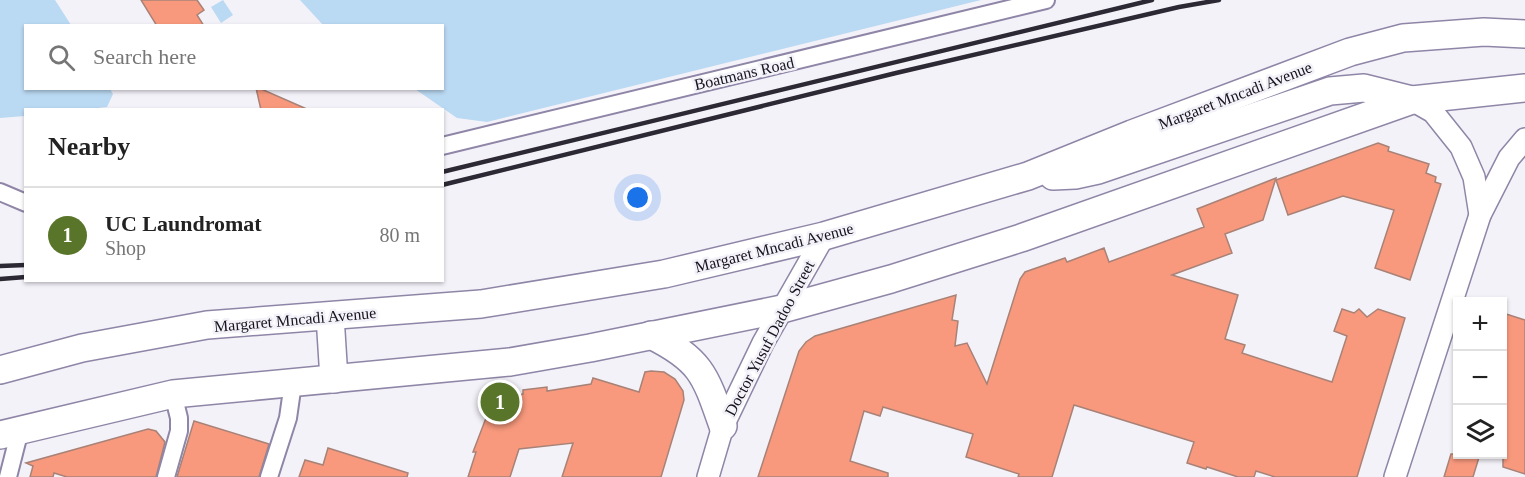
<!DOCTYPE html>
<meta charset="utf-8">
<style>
:root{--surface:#fff;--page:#f6f6f6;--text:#222;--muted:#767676;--line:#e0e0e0;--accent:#59752a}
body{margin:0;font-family:"Times New Roman",serif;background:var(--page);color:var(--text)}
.controls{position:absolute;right:18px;bottom:18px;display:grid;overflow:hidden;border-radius:0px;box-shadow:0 2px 4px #0004}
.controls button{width:54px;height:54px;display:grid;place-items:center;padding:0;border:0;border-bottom:2px solid var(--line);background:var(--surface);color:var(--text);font:30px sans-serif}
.you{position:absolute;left:638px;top:198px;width:21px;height:21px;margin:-15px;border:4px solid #fff;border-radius:50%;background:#1a73e8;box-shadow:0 0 0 9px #1a73e833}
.badge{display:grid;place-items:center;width:39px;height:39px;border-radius:50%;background:var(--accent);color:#fff;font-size:20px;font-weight:700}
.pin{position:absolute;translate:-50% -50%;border:3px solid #fff;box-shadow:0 2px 6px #0006}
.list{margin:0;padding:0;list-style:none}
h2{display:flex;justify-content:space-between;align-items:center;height:78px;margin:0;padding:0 24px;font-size:26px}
h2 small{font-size:20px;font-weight:400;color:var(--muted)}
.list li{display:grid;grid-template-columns:39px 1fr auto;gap:18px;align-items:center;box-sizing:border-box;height:96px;padding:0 24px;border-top:2px solid var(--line)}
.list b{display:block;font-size:22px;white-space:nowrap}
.list p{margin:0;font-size:20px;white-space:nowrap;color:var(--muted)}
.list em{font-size:20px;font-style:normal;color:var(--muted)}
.icon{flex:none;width:33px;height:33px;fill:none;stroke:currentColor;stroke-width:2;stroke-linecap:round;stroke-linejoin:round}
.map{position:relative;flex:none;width:1525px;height:477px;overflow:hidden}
.search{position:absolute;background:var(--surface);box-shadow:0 2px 4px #0004;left:24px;top:24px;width:420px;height:66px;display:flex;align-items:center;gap:15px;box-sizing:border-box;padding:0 21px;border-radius:0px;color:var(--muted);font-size:22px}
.panel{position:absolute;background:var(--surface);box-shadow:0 2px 4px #0004;left:24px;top:108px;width:420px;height:174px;border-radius:0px}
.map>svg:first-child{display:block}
.water{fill:#bad9f2}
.building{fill:#f8997d;stroke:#a88277;stroke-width:1.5}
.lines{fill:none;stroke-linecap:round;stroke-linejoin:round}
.minor-casing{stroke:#8f86a7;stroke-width:20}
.tertiary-casing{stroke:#8f86a7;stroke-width:24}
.primary-casing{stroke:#8f86a7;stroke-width:30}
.minor{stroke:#fff;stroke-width:16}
.tertiary{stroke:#fff;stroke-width:21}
.primary{stroke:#fff;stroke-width:27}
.rail{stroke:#2d2934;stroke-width:4.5}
.labels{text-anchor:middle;stroke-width:5;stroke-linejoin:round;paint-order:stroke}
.street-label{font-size:16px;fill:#16121e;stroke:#f4f2f9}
</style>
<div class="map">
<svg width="1525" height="477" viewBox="0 0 1525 477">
<rect width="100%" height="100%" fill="#f4f2f9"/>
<g class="water">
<path d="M0 0H55L71 25 26 26V88L110 89 113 94 107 107 80 110H26L25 116 0 118Z"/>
<path d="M223 0 233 15 221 23 211 7Z"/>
<path d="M300 0H981L487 122 457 118 415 89 442 88V26L323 25Z"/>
</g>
<g class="building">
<path d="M141 0H197L204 10 197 15 204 26H157Z"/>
<path d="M256 88H259L309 110H261Z"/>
<path d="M1378 143 1389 147 1388 151 1429 164 1426 173 1436 177 1435 182 1441 184 1410 280 1375 268 1394 210 1343 196 1288 215 1276 180Z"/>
<path d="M1276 178 1263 220 1225 234 1232 253 1172 275 1238 295 1225 339 1245 345 1242 353 1332 382 1347 336 1334 331 1342 309 1354 313 1359 309 1367 317 1378 309 1405 318 1357 477H1275L1256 471 1254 477H1238L1207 467 1206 469 1187 463 1194 442 1074 405 1052 477H1018L1019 474 966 457 973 434 883 407 880 416 864 411 850 461 888 473V477H758L799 351 806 342 815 336 956 295 952 320 958 321 955 346 967 343 987 384 1020 279 1025 272 1065 258 1067 262 1104 248 1109 262 1204 227 1197 209Z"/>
<path d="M1503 313 1525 320V474L1503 467Z"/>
<path d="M651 371 664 372 675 379 683 391 684 400 661 477H562L573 443 519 449 510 477H468L476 452H473L491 405 490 399 523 394V390L547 387V391L591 384 593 378 639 392 645 372Z"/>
<path d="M194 421 269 444 259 477H177Z"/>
<path d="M148 429 156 431 165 442 156 477H67L54 473 53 477H30L33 466 26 463Z"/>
<path d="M328 448 408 473 407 477H299L305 460 323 465Z"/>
<path d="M1451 454H1480L1473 477H1444Z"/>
</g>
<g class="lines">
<g class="minor-casing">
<g id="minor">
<path d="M442 146 1046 0"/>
<path d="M0 192 26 203"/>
<path d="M8 477 20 430"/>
<path d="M166 477 179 431V418L173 394"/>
<path d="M269 477 288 418 293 383"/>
</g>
</g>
<g class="tertiary-casing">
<g id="tertiary">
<path d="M1412 100 1433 112 1461 147 1474 177 1480 215"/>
<path d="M708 477 723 426 763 343 824 236"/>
<path d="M1395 477 1480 215 1509 158 1525 139"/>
</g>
</g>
<g class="primary-casing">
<g id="primary">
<path d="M1053 176 1075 175 1098 170 1330 91 1364 88 1412 100"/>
<path d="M330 316 334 379"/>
<path d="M651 335C701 360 705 374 723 426"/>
<path d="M0 370 82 348 207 325 481 304 664 274 824 236 1028 176 1132 134 1350 52 1403 38 1484 32 1525 34"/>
<path d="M0 435 173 394 510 362 590 348 782 309 891 279 1021 238 1412 100 1525 88"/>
</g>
</g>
<use href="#minor" class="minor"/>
<use href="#tertiary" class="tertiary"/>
<use href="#primary" class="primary"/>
<g class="rail">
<path d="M442 172 1152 0"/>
<path d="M442 185 896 73 1179 7 1219 0"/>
<path d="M0 266 26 265"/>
<path d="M0 279 26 277"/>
</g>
</g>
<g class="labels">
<g class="street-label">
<text transform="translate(744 73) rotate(-13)" y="6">Boatmans Road</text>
<text transform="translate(1235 95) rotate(-21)" y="6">Margaret Mncadi Avenue</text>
<text transform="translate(774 247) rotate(-14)" y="6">Margaret Mncadi Avenue</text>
<text transform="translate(295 319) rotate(-5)" y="6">Margaret Mncadi Avenue</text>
<text transform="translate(769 338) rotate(-62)" y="6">Doctor Yusuf Dadoo Street</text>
</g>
</g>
</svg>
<div class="controls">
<button>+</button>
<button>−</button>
<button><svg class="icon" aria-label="layers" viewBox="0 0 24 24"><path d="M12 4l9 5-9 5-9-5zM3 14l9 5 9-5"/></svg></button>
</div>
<div class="you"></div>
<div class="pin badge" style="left:500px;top:402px">1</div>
<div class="search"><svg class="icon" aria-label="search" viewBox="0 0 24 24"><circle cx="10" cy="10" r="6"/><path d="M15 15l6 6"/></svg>Search here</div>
<section class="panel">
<h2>Nearby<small></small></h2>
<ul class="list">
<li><span class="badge">1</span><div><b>UC Laundromat</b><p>Shop</p></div><em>80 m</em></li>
</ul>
</section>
</div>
